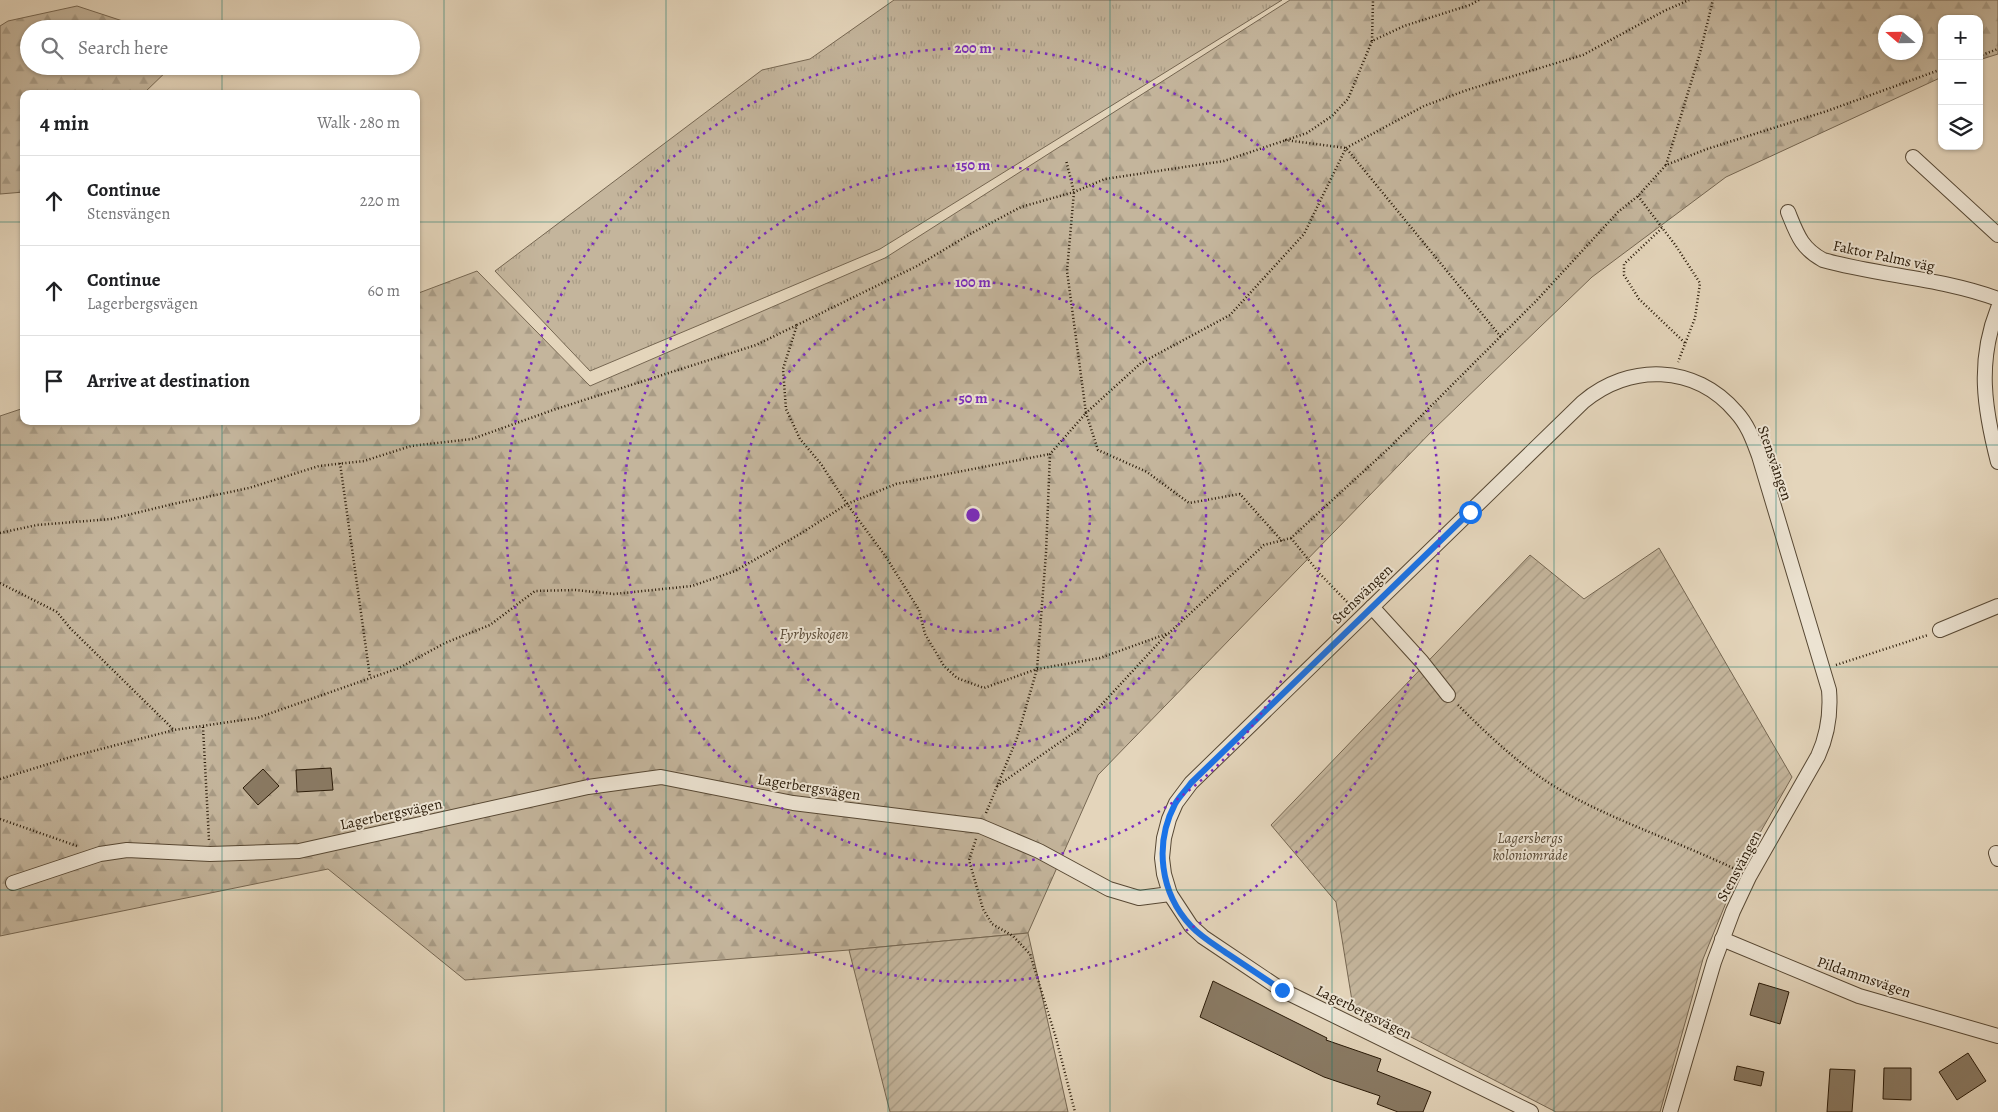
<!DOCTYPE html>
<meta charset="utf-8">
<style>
:root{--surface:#fff;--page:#f6f6f6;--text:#202124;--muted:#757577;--line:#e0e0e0}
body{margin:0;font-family:Alegreya,serif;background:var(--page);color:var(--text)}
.controls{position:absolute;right:15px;top:15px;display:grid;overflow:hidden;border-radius:10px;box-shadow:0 1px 4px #0004}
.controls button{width:45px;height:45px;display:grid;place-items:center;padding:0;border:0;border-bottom:1px solid var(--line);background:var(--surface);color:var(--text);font:25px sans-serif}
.compass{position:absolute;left:1878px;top:15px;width:45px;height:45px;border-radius:50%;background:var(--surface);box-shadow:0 1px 4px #0004;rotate:290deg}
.stop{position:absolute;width:15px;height:15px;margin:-11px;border:4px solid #1a73e8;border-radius:50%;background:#fff}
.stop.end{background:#1a73e8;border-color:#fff;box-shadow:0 1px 5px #0008}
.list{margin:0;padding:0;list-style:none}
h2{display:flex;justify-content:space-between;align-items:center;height:65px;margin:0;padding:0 20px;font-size:21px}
h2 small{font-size:16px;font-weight:400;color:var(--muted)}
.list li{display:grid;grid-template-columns:32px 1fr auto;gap:15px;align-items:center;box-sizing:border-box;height:90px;padding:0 20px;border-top:1px solid var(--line)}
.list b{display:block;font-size:19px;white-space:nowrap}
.list p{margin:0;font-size:16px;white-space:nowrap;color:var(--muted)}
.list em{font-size:16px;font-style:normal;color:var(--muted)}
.icon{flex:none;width:28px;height:28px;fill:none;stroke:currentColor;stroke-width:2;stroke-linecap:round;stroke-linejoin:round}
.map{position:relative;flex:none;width:1998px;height:1112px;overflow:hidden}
.search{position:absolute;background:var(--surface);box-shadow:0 1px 4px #0004;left:20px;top:20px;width:400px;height:55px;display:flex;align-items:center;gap:12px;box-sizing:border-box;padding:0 18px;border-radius:28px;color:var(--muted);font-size:19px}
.panel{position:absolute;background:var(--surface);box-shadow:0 1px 4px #0004;left:20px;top:90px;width:400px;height:335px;border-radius:10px}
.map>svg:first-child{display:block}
.grass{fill:url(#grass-tufts);stroke:#766752}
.forest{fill:url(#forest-firs);stroke:#766752;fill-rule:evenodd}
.garden{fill:url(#garden-furrows);stroke:#766752}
.building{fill:#8a7b65;stroke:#281907}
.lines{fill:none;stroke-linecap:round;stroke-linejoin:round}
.street-casing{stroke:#574834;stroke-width:16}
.path{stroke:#281907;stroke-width:2.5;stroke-dasharray:1 2.5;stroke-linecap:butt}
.street{stroke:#ede4d3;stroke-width:14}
.route{stroke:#1a73e8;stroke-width:6}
.grid{fill:none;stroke:#0f766e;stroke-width:1;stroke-opacity:0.55}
.ring{fill:none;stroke:#7b2cbf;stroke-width:2.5;stroke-dasharray:2.5 5}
.labels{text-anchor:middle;stroke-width:4;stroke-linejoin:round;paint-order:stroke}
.street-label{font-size:15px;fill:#281907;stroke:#ede4d3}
.park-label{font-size:15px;font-style:italic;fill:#574834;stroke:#ede4d3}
.centre{fill:#7b2cbf;stroke:#ede4d3;stroke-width:2.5}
.ring-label{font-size:15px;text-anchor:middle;font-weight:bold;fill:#7b2cbf;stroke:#ede4d3;stroke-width:4;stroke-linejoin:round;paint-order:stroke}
</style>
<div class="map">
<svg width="1998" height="1112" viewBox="0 0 1998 1112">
<defs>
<pattern id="grass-tufts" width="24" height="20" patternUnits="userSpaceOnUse" patternTransform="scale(1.25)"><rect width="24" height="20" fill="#c4b59c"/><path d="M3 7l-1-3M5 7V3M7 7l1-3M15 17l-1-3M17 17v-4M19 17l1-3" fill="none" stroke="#a89b85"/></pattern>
<pattern id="forest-firs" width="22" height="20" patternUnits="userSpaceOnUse" patternTransform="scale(1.25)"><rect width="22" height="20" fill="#c4b59c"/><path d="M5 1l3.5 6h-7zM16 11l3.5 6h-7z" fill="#a89b85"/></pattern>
<pattern id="garden-furrows" width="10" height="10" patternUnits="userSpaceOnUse" patternTransform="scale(1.25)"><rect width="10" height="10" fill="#c4b59c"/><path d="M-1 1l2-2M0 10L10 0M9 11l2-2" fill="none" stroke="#a89b85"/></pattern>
</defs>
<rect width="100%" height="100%" fill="#e4d5bb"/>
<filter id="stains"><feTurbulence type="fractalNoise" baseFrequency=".004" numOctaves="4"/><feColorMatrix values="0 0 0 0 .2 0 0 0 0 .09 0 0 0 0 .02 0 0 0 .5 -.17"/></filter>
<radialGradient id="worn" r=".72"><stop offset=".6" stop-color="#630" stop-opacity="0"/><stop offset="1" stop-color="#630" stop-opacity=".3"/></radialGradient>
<path class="grass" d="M894 0H1282L880 249 590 371 495 271 762 70 810 59Z"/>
<g class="forest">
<path d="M1290 0H1998V54L1979 60V19H1942V77L1726 177 1592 277 1434 429 1098 775 1028 933 849 950 465 980 328 869 0 936V416L24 408V421H416V294L477 271 590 386 885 258ZM1886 22H1916V52H1886Z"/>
<path d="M77 6 147 29H29V66H172L143 94H24V192L0 194V26L8 21Z"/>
</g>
<g class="garden">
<path d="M1659 548 1792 777 1741 866 1703 959 1660 1112H1556L1353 1007 1336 902 1271 825 1530 555 1584 599Z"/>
<path d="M1028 933 1068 1112H890L849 950Z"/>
</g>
<g class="building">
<path d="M331 768 333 790 297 792 296 770Z"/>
<path d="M263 769 279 786 258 805 243 788Z"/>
<path d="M1213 981 1327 1038 1326 1040 1381 1059 1377 1071 1431 1092 1423 1112H1398L1377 1104 1380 1096 1324 1077 1200 1017Z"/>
<path d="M1759 983 1789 992 1780 1024 1750 1015Z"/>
<path d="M1968 1053 1986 1081 1957 1100 1939 1072Z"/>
<path d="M1737 1066 1764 1072 1761 1086 1734 1080Z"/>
<path d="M1884 1068H1911V1100L1883 1099Z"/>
<path d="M1830 1069 1855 1070 1852 1112H1827Z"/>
</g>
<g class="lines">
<g class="street-casing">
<g id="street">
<path d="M1913 157 1998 235"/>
<path d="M1788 212C1797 234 1801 248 1823 260 1880 276 1942 278 1998 299"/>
<path d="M1998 308C1977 361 1984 408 1998 462"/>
<path d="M1372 607 1422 662 1448 695"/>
<path d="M1940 630 1998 606"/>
<path d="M1996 853 1998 859"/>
<path d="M13 883 100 854 127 850 210 854 299 851 588 787 661 777 793 803 980 826 1039 851 1109 889 1139 898 1170 894"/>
<path d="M1722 939 1859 996 1998 1036"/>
<path d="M1531 1112 1282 990 1203 937 1191 926 1170 894 1164 874 1162 858 1164 838 1169 819 1176 803 1191 783 1583 402C1629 363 1695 364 1736 412 1748 425 1753 440 1759 456L1829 690C1831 714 1828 734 1818 756L1749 877 1733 911 1714 962 1670 1112"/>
</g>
</g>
<g class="path">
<path d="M1479 0 1470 5 1404 26 1372 41 1348 99 1332 116 1307 133 1224 161 1105 179 1074 192 1021 207 972 233 917 266 797 325 783 369 786 409 800 439 821 464 847 504 886 557 919 610 925 634 944 666 957 678 984 688 1037 669 1100 658 1169 633 1264 545 1291 538 1388 449 1537 300 1618 212 1638 196 1666 165 1707 149 1827 111 1942 69"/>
<path d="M1372 41 1373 0"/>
<path d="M1979 56 1998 49"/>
<path d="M1285 140 1346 148 1501 337"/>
<path d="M1666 165 1700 53 1713 0"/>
<path d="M1638 196 1676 246 1700 283 1695 318 1678 362"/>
<path d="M1662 228 1624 264V275L1639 299 1685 343"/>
<path d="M340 463 370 677"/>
<path d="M0 533 37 525 111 519 173 504 249 488 319 466 364 461 411 446 472 439 553 410 756 345 797 325"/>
<path d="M1291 538 1320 574 1352 607"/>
<path d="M1282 541 1240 494 1189 503 1147 472 1098 450 1086 413 1141 363 1230 315 1304 234 1346 148 1424 106 1467 90 1583 55 1664 11 1689 0"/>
<path d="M0 583 57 612 70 628 174 730"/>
<path d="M1836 665 1928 635"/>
<path d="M1458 705C1493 740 1529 774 1573 797 1626 825 1683 844 1737 870"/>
<path d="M203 727 209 840"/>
<path d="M0 779 74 756 174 730 257 718 399 668 445 643 490 625 535 591 575 590 614 594 692 586 735 571 800 534 847 504 896 484 1050 454"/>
<path d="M997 786 1079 729 1167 634"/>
<path d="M986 813 1017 738 1037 669 1046 553 1050 454 1086 413 1067 271 1074 192 1066 160"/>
<path d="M0 819 77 846"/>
<path d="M976 839 969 860 983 909 992 924 1013 936 1030 954 1056 1038 1075 1112"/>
</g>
<use href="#street" class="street"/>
</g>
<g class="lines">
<path class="route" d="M1282 990C1264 978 1246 966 1228 954 1215 945 1201 937 1191 926 1160 893 1154 844 1175 804 1179 797 1186 790 1191 783L1470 512"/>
</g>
<path class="grid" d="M222 0V29M444 0V1112M666 0V1112M888 0V1112M1110 0V1112M1332 0V1112M1554 0V1112M1776 0V1112M222 66V94M0 222H24M416 222H1998M222 421V1112M0 445H1998M0 667H1998M0 890H1998"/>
<g class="ring">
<circle cx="973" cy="515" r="117"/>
<circle cx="973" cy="515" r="233"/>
<circle cx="973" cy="515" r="350"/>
<circle cx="973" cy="515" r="467"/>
</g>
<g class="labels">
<g class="street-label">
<text transform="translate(1884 256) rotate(12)" y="5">Faktor Palms väg</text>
<text transform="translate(1775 463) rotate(71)" y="5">Stensvängen</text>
<text transform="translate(1362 594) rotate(-44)" y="5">Stensvängen</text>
<text transform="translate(809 787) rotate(9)" y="5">Lagerbergsvägen</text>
<text transform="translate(391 814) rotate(-12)" y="5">Lagerbergsvägen</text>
<text transform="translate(1739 866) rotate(-62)" y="5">Stensvängen</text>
<text transform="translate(1864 977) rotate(19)" y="5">Pildammsvägen</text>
<text transform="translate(1364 1012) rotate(26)" y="5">Lagerbergsvägen</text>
</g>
<g class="park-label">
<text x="814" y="639">Fyrbyskogen</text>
<text x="1530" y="843">Lagersbergs<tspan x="1530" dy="17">koloniområde</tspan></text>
</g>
</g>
<circle cx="973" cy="515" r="8" class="centre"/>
<g class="ring-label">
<text x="973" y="53">200 m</text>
<text x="973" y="170">150 m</text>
<text x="973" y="287">100 m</text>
<text x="973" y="403">50 m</text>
</g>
<rect width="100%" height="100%" filter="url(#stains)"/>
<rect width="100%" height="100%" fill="url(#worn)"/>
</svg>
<div class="controls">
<button>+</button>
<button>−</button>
<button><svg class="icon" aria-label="layers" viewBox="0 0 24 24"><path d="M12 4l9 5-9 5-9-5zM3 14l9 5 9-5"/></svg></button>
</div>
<svg class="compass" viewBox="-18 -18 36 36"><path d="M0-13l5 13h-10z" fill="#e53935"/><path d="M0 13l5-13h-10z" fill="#757577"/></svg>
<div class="stop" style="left:1470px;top:512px"></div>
<div class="stop end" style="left:1282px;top:990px"></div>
<div class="search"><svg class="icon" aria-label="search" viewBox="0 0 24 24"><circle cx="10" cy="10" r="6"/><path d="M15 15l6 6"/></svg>Search here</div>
<section class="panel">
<h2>4 min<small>Walk · 280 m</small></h2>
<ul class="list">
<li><svg class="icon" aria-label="ahead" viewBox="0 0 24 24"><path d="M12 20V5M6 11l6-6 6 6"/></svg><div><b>Continue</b><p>Stensvängen</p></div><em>220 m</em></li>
<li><svg class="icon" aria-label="ahead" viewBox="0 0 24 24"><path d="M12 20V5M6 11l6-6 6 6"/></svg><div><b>Continue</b><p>Lagerbergsvägen</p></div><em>60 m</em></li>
<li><svg class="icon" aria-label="arrive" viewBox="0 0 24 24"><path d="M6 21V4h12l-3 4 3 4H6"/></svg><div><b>Arrive at destination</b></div></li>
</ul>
</section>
</div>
